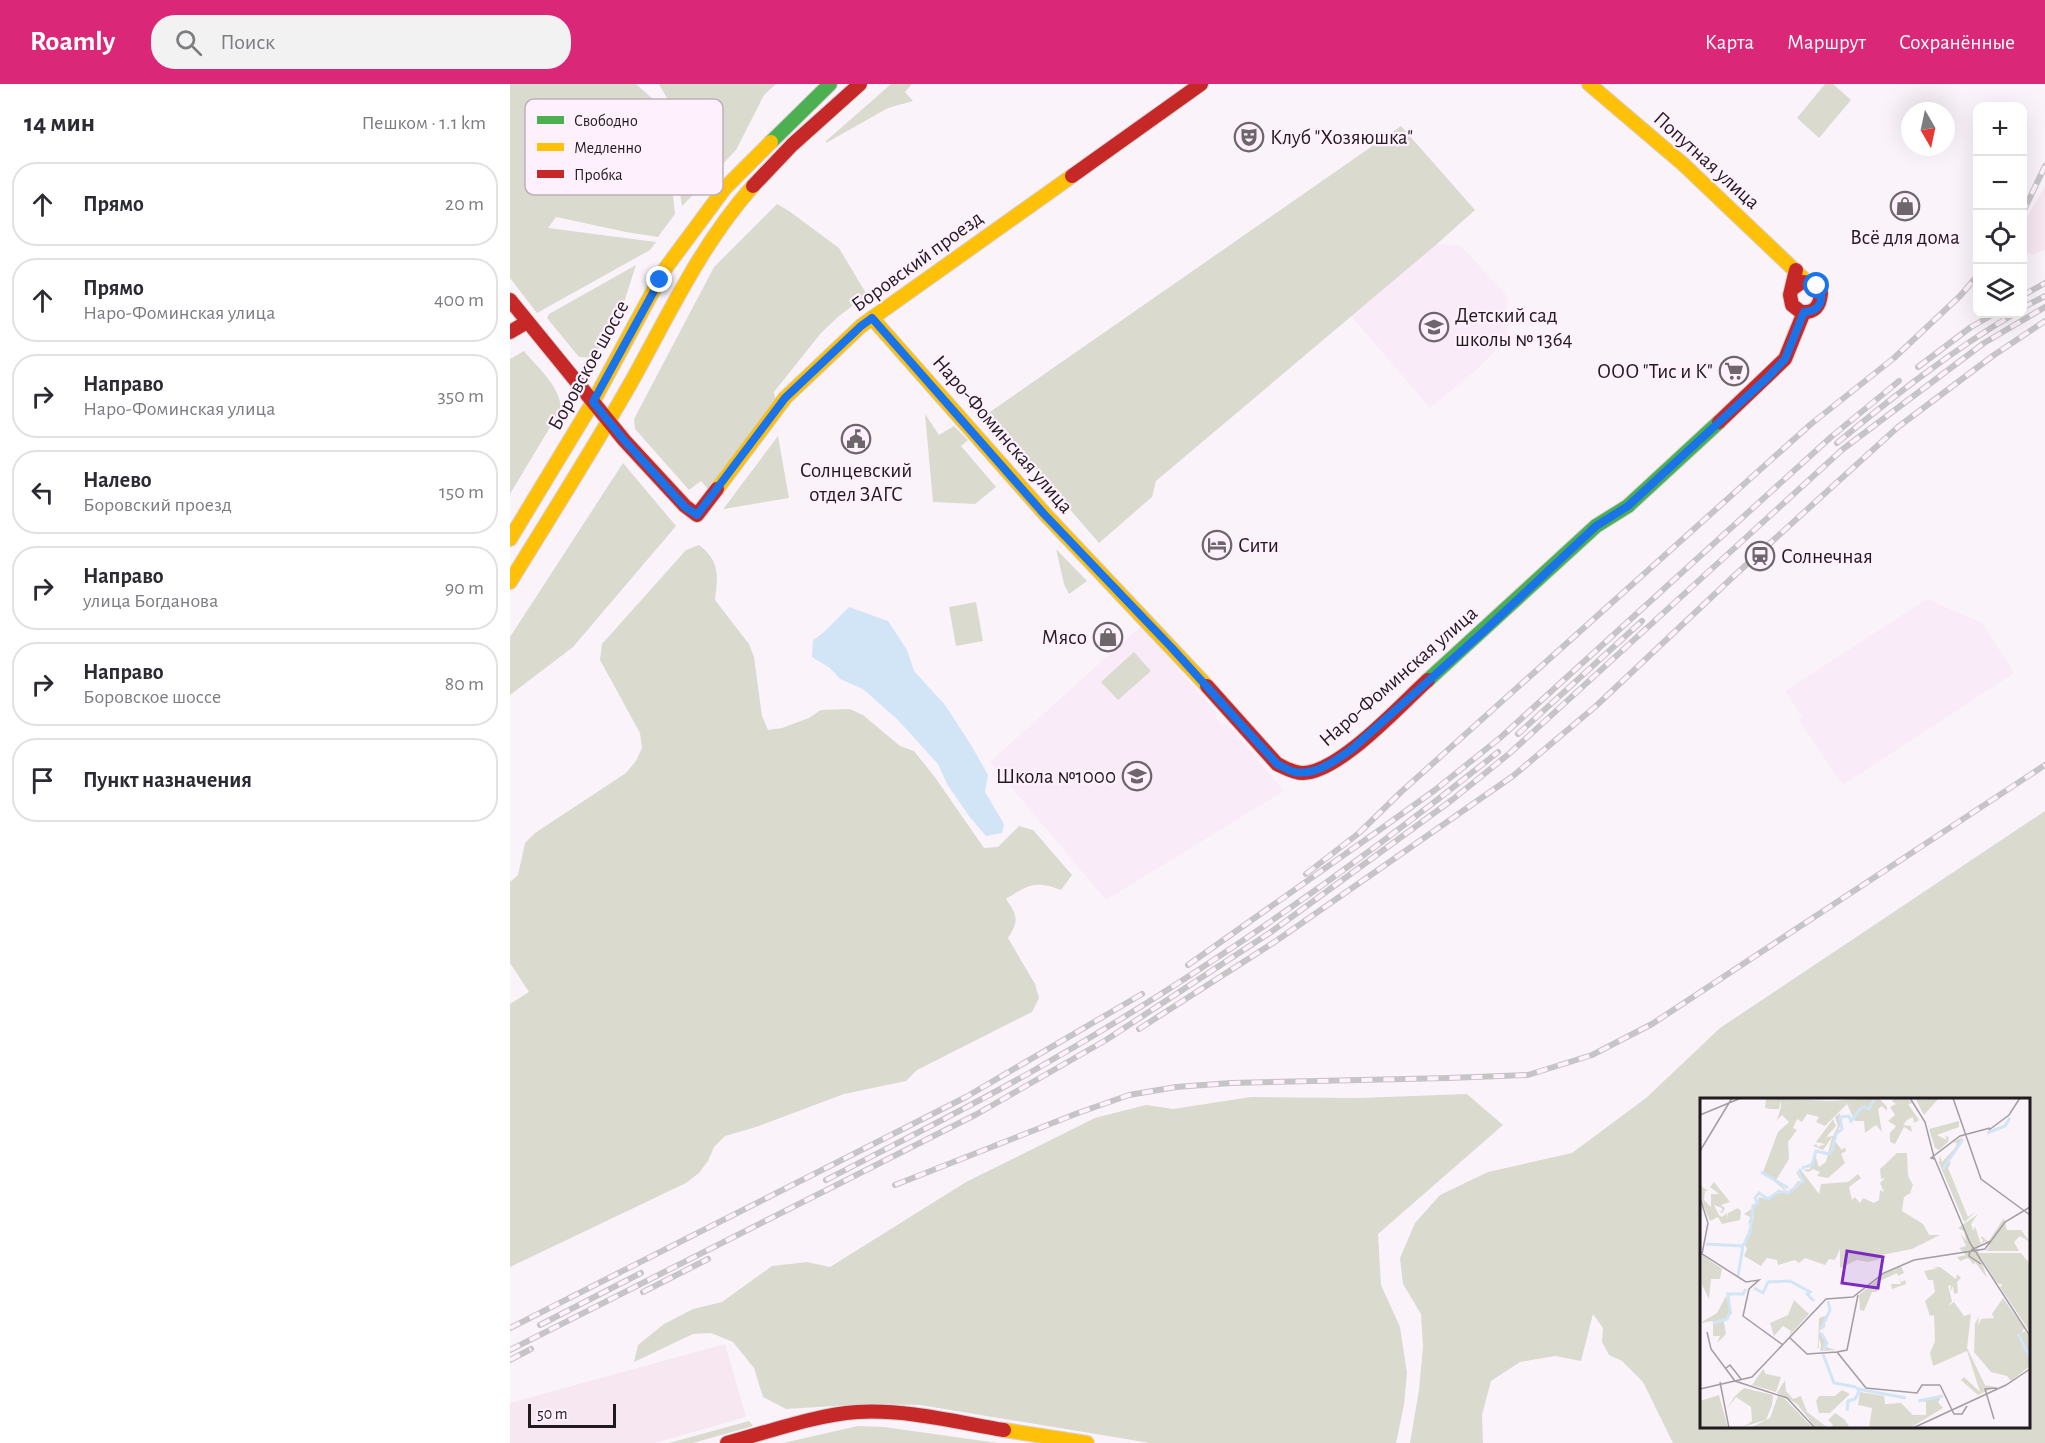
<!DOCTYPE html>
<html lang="ru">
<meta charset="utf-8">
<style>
:root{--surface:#fff;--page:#f2f2f3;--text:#2b2b33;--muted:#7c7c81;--line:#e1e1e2;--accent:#db2777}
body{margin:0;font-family:"Alegreya Sans",sans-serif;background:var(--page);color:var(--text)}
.controls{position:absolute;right:18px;top:18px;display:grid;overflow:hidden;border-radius:12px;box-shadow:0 6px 24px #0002}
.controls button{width:54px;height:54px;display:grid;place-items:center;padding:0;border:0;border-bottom:2px solid var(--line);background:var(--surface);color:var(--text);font:30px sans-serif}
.compass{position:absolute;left:1391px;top:18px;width:54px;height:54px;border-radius:50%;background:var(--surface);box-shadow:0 6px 24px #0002;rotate:171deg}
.scale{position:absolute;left:18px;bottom:15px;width:88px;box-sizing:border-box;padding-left:6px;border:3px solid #211b20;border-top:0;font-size:16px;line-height:21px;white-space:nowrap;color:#211b20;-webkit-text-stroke:4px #fef0fc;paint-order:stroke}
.stop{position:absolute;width:18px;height:18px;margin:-14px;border:4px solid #1a73e8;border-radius:50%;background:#fff}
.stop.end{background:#1a73e8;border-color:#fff;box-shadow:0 2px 6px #0008}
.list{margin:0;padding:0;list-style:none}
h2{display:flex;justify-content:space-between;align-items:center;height:78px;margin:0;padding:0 24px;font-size:26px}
h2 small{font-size:20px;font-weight:400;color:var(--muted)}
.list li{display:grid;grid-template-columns:39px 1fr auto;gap:18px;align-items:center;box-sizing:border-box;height:84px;margin:0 12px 12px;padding:0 12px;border:2px solid var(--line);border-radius:24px}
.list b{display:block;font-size:22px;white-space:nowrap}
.list p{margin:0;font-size:20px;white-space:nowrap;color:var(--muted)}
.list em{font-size:20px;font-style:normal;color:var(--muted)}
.icon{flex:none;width:33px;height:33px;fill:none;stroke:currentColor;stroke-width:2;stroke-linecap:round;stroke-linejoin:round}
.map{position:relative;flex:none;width:1535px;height:1359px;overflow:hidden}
header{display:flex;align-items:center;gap:36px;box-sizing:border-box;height:84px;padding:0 30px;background:var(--accent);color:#fff}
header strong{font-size:28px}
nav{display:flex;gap:33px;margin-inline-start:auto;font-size:21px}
.search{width:420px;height:54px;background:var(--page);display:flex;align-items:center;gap:15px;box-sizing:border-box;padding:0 21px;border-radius:24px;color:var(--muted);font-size:22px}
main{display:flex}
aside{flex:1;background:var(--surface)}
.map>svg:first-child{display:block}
.built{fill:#faebf8}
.industrial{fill:#f6e7f1}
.green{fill:#dbdacf;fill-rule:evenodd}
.water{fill:#d2e5f6}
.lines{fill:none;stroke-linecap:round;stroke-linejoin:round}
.fast-casing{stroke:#d7d1d6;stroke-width:16}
.slow-casing{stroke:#d7d1d6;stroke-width:16}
.jam-casing{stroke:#d7d1d6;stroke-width:16}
.fast{stroke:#4caf50;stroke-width:14}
.slow{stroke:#ffc107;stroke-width:14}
.jam{stroke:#c62828;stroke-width:14}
.rail-casing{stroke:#c6c4c6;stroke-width:6}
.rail{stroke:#fef0fc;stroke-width:4;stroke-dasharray:11;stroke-linecap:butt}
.route{stroke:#1a73e8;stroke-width:8}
.labels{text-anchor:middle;stroke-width:4.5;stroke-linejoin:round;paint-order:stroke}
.poi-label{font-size:21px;fill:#211b20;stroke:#fef0fc;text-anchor:start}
.street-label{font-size:21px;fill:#211b20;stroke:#fef0fc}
.inset-river{fill:none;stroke:#d2e5f6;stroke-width:3}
.inset-road{fill:none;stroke:#a39da3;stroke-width:1.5}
.view{fill:#7b2cbf;fill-opacity:0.15;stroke:#7b2cbf;stroke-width:3}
.inset-edge{fill:none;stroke:#211b20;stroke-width:3}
.key{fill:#fef0fc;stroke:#bcb0ba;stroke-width:1.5}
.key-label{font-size:16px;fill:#211b20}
</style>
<header>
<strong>Roamly</strong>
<div class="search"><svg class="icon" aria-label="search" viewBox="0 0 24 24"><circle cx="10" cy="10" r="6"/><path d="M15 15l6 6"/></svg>Поиск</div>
<nav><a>Карта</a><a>Маршрут</a><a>Сохранённые</a></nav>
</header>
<main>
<aside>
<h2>14 мин<small>Пешком · 1.1 km</small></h2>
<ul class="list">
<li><svg class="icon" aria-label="ahead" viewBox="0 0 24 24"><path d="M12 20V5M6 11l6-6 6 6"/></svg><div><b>Прямо</b></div><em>20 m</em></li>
<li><svg class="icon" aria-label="ahead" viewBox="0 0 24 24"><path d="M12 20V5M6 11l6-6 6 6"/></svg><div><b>Прямо</b><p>Наро-Фоминская улица</p></div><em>400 m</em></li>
<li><svg class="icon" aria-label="right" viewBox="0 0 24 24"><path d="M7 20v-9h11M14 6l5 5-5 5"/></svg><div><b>Направо</b><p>Наро-Фоминская улица</p></div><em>350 m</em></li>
<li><svg class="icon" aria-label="left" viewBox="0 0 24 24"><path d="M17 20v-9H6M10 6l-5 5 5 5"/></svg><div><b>Налево</b><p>Боровский проезд</p></div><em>150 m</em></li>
<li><svg class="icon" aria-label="right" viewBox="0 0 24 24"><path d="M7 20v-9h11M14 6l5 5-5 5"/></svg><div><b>Направо</b><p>улица Богданова</p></div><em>90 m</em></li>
<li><svg class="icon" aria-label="right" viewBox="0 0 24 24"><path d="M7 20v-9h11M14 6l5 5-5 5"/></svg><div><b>Направо</b><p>Боровское шоссе</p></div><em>80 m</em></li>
<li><svg class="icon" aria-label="arrive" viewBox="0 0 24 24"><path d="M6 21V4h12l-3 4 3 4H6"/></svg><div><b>Пункт назначения</b></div></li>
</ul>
</aside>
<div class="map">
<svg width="1535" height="1359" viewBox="0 0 1535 1359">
<rect width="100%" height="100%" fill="#faf4fa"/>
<g class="built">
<path d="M927 160 951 162 997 212V255L966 286 920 324 841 232Z"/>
<path d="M1417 515 1472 539 1504 589 1333 701 1288 635 1292 632 1275 607Z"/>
<path d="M631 542 706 628V634L712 640H717L774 707 596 816 480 678Z"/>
</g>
<g class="industrial">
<path d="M1535 102V165L1522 171 1513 166V140Z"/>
<path d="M215 1260 236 1333 145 1359H0V1319Z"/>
</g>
<g class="green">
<path d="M0 0H126L154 25 165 130 148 153 116 148 46 133 38 144 146 158 140 166 27 229 0 194Z"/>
<path d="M149 0H266L254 11 226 66 211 82 163 25Z"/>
<path d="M381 0H402L395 8 403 17 378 24 316 59V57Z"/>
<path d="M1315 0H1323L1341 16 1309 54 1287 34Z"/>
<path d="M161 33 208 86 172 122 164 73Z"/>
<path d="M891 42 965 126 927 160 646 397 642 413 589 459 477 330Z"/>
<path d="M267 120 279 127 329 164 357 211 329 232 311 249 264 308 266 319 198 405 191 397 179 406 125 345 124 335 204 183Z"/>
<path d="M126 181 109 234 83 274 69 273 37 234 39 230Z"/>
<path d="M14 267C28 284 50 302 51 325L0 410V275Z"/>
<path d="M415 330 429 351 444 342 458 356 451 362 486 403 465 420 423 418Z"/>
<path d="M268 352 279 414 214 425V424Z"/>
<path d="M113 379 166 442 63 563 0 611V553Z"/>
<path d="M189 461C210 477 208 491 205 516L239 560 244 573 252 632 258 646 272 644 299 634 311 626 340 625 353 631 390 662 404 667 424 692 474 764 488 763 509 742 523 746 562 791 551 806C525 796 518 801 496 815 508 832 509 837 498 854L525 900 529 914 522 928 407 986 396 997 334 1010 246 1043 215 1052 204 1063 198 1077 189 1089 176 1099 0 1183V920L19 908 0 879V798L8 791 15 759 25 749 116 689 126 677 132 664 130 649 90 576 92 560 176 466Z"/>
<path d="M546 465 577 497 559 510 554 500Z"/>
<path d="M466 518 473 557 446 562 439 523Z"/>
<path d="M624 568 641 587 608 616 591 598Z"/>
<path d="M1535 727V1359H1163L1133 1298 1112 1277 1099 1271 1092 1258 1093 1244 1083 1230 1071 1277 1045 1272 1010 1278 981 1297 972 1331 973 1359H900L909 1306 913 1263 911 1230 893 1200 890 1174 905 1139 930 1111 978 1088 1062 1069 1136 1014 1210 944ZM1192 1016H1518V1342H1192Z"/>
<path d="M957 1010 993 1041 868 1150 871 1201 890 1243 897 1289 894 1321 886 1359H640L410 1321 356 1320 276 1325 253 1313 244 1284 223 1258 201 1249 183 1250 124 1278 128 1261 154 1240 183 1225 212 1218 262 1182 297 1178 320 1183 456 1098 585 1034 636 1021 663 1025 741 1013 849 1014Z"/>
<path d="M239 1337 243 1342 183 1359H159Z"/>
<path d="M348 1342 374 1343 488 1359H273Z"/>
</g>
<path class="water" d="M339 523 378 537 397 566 404 587 435 621 461 661 478 691 475 708 494 740 492 749 476 752 459 732 437 700 428 680 388 636 353 605 330 595 320 584 302 573 303 556 313 549Z"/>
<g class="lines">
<g class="fast-casing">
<g id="fast">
<path d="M261 58 320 0"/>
<path d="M918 596 1086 442 1118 422 1209 338"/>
</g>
</g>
<g class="slow-casing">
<g id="slow">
<path d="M1079 0 1173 80 1296 197"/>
<path d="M362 234 535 430 697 602"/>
<path d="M207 405 275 314 351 242 562 92"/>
<path d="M0 455 83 318 155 185 215 104 261 58"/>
<path d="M0 498C41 431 84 364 123 295 160 228 192 159 243 102"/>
<path d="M494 1346 577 1359"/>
</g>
</g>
<g class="jam-casing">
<g id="jam">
<path d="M562 92 691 0"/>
<path d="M243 102 282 61 350 0"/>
<path d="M1282 205 1292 198 1304 199 1311 209C1310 222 1305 229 1291 228L1282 221 1280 211 1286 186"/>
<path d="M0 216 114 356 175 422 187 431 207 405"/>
<path d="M0 248 17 238"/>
<path d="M1209 338 1275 275 1294 228"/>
<path d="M697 602 767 680C776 684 783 689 793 689 830 688 890 621 918 596"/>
<path d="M217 1359C258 1348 305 1331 347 1328 396 1325 446 1338 494 1346"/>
</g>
</g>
<use href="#fast" class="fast"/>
<use href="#slow" class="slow"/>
<use href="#jam" class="jam"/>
<g class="rail-casing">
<g id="rail">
<path d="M1512 130 1535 82"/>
<path d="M1512 212 1535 199"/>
<path d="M1512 224 1535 212"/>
<path d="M1408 283 1461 243 1484 230"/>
<path d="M1327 359C1384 312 1441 267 1504 230"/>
<path d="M1008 650 1132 537"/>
<path d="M796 790 849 749 891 708 1301 340 1384 274 1450 212 1468 191"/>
<path d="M678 881 875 742 925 706 990 654 1321 353 1389 297"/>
<path d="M629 945 766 857 1003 692 1086 622 1225 491 1388 343 1484 271 1535 237"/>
<path d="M316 1096C385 1060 454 1026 521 988 685 895 841 786 988 668"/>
<path d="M385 1101 568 1029 619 1011 666 1003 721 999 939 994 1018 991 1082 971 1142 940 1535 681"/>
<path d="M133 1208 198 1175"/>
<path d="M30 1241 131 1189"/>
<path d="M0 1244 456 1013 632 910"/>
<path d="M0 1266 467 1030 596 956 761 848 942 716 1000 669 1333 365 1474 259 1535 223"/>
<path d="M0 1276 21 1265"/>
</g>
</g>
<use href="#rail" class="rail"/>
</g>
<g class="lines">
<path class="route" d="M150 196 83 318 114 356 175 423 187 431 275 314 351 242 362 234 534 430 661 563 767 680C772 682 779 687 785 688 806 692 826 676 842 665L973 548 1086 442 1118 422 1257 294 1275 275 1294 228C1310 228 1316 214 1307 202"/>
</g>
<defs>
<g id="theatre-ring" transform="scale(1.5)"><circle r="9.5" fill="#fef0fc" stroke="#6d676c" stroke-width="1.5"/><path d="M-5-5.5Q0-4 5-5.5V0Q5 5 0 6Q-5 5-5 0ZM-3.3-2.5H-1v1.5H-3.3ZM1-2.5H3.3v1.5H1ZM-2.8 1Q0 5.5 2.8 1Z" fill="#6d676c"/></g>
<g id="shop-ring" transform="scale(1.5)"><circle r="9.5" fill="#fef0fc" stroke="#6d676c" stroke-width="1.5"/><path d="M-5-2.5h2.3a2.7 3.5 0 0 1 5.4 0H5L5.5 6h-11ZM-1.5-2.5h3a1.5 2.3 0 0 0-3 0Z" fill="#6d676c"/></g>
<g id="school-ring" transform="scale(1.5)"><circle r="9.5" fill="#fef0fc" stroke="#6d676c" stroke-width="1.5"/><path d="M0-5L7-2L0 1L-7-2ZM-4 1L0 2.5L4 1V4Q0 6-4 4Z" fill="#6d676c"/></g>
<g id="supermarket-ring" transform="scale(1.5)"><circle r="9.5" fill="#fef0fc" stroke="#6d676c" stroke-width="1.5"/><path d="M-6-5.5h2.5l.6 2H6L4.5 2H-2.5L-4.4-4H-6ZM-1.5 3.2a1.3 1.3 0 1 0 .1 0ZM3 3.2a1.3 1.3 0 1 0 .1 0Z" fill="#6d676c"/></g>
<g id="civic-ring" transform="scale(1.5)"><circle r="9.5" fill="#fef0fc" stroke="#6d676c" stroke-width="1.5"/><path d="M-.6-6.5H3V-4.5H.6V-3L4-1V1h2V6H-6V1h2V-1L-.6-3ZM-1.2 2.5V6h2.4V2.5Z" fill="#6d676c"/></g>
<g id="hotel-ring" transform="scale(1.5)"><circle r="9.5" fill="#fef0fc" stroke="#6d676c" stroke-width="1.5"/><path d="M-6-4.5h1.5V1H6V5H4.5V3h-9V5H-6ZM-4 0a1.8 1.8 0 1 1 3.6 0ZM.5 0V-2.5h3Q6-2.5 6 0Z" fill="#6d676c"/></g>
<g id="station-ring" transform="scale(1.5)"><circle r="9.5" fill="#fef0fc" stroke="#6d676c" stroke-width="1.5"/><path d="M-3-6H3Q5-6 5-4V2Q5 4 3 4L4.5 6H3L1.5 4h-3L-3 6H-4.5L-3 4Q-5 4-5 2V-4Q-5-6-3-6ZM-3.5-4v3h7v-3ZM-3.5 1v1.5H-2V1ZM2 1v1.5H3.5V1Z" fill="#6d676c"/></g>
</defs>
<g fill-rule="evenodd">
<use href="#theatre-ring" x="739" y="53"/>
<use href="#shop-ring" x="1395" y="122"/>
<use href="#school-ring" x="924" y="243"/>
<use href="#supermarket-ring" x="1224" y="287"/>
<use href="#civic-ring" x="346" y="355"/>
<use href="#hotel-ring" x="707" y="461"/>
<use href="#station-ring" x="1250" y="472"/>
<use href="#shop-ring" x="598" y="553"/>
<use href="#school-ring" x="627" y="692"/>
</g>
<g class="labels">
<g class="poi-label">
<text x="760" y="60">Клуб "Хозяюшка"</text>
<text x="1395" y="160" text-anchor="middle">Всё для дома</text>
<text x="945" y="238">Детский сад<tspan x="945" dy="24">школы № 1364</tspan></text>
<text x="1203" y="294" text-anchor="end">ООО "Тис и К"</text>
<text x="346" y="393" text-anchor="middle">Солнцевский<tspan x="346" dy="24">отдел ЗАГС</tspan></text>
<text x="728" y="468">Сити</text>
<text x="1271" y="479">Солнечная</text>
<text x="577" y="560" text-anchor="end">Мясо</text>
<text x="606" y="699" text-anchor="end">Школа №1000</text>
</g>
<g class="street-label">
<text transform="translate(1197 76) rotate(42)" y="7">Попутная улица</text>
<text transform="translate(407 177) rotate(-36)" y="7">Боровский проезд</text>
<text transform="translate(78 281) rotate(-61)" y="7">Боровское шоссе</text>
<text transform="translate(493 350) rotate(49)" y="7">Наро-Фоминская улица</text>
<text transform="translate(888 592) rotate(-41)" y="7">Наро-Фоминская улица</text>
</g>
</g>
<g transform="translate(1190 1014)">
<rect width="330" height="330" fill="#faf4fa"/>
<path d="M66 0 130 3 179 0 187 9V13L182 8 178 11 182 34 176 27 165 35 164 23H155L147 6 125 28 116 24 119 19 107 16 102 24 97 21 93 30 97 32 88 44 89 61 76 82 89 95 98 83 103 84 97 74 100 71 119 96 121 86 148 84 158 76 161 80 149 89 152 102 155 99 160 105 163 100 174 105 179 102 180 92 184 94 180 85 185 80 181 81 180 71 197 55H207L208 78 213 87 210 95 225 86 204 99 202 113 223 126 229 137H240L212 151 176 158 180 161 168 164 157 162 140 170V151L135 162 129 161 125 167 105 160 99 165 95 162 78 167 77 162 67 160 61 168 44 158 47 151 44 144 54 119 51 116 52 121 48 127 50 119 44 116 57 107 59 99 69 102 76 95H88L63 74 78 34 89 24 82 17 77 22 81 9V2L79 11H71L65 10ZM194 0H206L213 5 208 6 219 22 214 25 213 19 207 22 203 27 211 28 212 34 204 29 195 46 190 44V35L196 28 188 23 195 17 190 9 196 6 192 3ZM215 0H239L224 17ZM140 15V28L134 42 142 52 145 49 146 53 141 56 145 65 128 80 117 78 120 74 113 71 109 74 103 72 110 71 115 57 119 69 126 64 132 39 123 52 113 48 116 46 118 49 125 46 116 44 133 21 136 28 126 39 133 38 138 28 135 19ZM259 23V29L237 37 247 42 245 38 249 39 248 44 239 52 235 50 229 31ZM263 39 246 65 251 64 248 70 268 119 276 113 264 125 266 122 264 124 239 65 240 57 242 64 255 50 257 45 253 44ZM14 84 30 104 21 107 25 110 22 116 19 112 22 114V110L14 107 19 117 22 119 27 115V121L28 115 38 110 41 113 40 122 22 126 18 119 10 123 0 100V87L8 93H5L4 102 11 109V96H19L10 89ZM278 116 271 126 273 132H274V131L275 128 281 146 283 142 281 140 282 138 288 144 304 120 307 132H321L330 144 320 138 314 144 319 153H286L290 147 284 143V144L277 149 287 180 275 164 274 167 268 160 260 163 257 159 266 157 259 150 266 148 260 135 266 143 264 133 258 130ZM278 155H321L330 166V234L300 189 303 187 297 185ZM2 157 22 171 20 181H11L9 201 2 187ZM201 168 204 175 198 178 201 184 205 182 206 186 192 191 191 186H201L197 175 178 184 177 194H172L164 213 160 212 159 197 184 176ZM231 169H240L256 181 257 176 261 180 257 184 258 195 254 196 253 188 250 194 251 187 248 188 252 203 248 208 254 204 264 218 271 216 267 250 285 287 295 289 278 297 261 282 264 279 280 294 267 253 233 268 230 255 235 243 234 217 230 218 225 203 235 194 233 182H228L224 173 239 170ZM26 198 32 215 24 224 26 236 17 245 20 238H13V223L0 225 17 215ZM303 200 324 230 322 235 325 233 330 240V268L311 283 307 278 291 274 274 254 275 225 279 219 278 228 281 221 294 220 292 216ZM94 202 109 216 89 238 91 233 83 228 74 238 70 225 88 217ZM125 218V229L119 233 126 241V249L136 252 120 253 121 247 119 240V250H115L118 249 119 220ZM63 271 66 276 81 279 76 294 52 287ZM85 282 86 293 93 301 101 298 107 314 128 330H116L97 306 77 295ZM44 290 73 297 72 307 66 322 39 330 51 325 47 326 52 323 51 309 36 299 27 311 34 299ZM142 292 150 296 130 315H119L116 303 119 298H135ZM160 294 184 298 185 306 201 305 213 317H226V304L218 302 242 298 238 304 243 310 210 330H169L172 310 158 307ZM19 297 28 330H0V303ZM78 298 85 301 113 330H50L70 320ZM135 315 144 321 150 330H130L133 327 128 322Z" fill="#dbdacf"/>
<path class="inset-river" d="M287 35 305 28 310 20M102 70 112 67 116 53 129 56 132 52 136 36 142 31 140 19 149 18 151 23 162 9 169 11 175 0M243 71 263 41M61 74 88 90M6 146 43 148 38 178M43 148 50 134 53 108 58 105 55 100 59 95 68 101 79 93 88 95 103 83 98 75 101 71M54 190 63 195 68 184 90 183 110 194 107 196 114 203M30 213 28 196H43L46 191M13 225 27 221 30 214M121 231 130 212 128 203M121 235 127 245 123 253M318 236 330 259M123 256 134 285 156 289M158 291 206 300M218 303 243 298M147 313 148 303 155 301 159 294 157 289"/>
<path class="inset-road" d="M210 0 225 24 234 59 270 145 330 238M253 0 281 81 330 117M0 17 41 0M289 32 309 17 320 0M0 53 32 0M234 61 231 60 260 38 290 30M0 100 8 125 2 156 46 184 59 182 49 191 43 218 83 247M271 152 291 143M270 153 269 158 281 166M7 234 11 251 35 283 87 300 115 330M89 239 107 256 137 254M137 254 166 290 217 295 222 287H240M137 254 147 252 158 197M26 270 30 267 41 281M20 284 29 330M240 287 254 316H262L267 308M0 291 52 279 126 201 153 199 184 175 214 162 285 151 305 124 330 109M294 321 285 291 297 290M213 330 306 287 330 271"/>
<path class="view" d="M147 153 183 159 178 190 142 185Z"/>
<rect width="330" height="330" class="inset-edge"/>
</g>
<rect x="15" y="15" width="198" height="96" rx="9" class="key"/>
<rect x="27" y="32" width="27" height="8" fill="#4caf50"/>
<rect x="27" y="59" width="27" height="8" fill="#ffc107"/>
<rect x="27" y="86" width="27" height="8" fill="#c62828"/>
<g class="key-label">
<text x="64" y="42">Свободно</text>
<text x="64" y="69">Медленно</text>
<text x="64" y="96">Пробка</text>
</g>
</svg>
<div class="controls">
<button>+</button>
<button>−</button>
<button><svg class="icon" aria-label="locate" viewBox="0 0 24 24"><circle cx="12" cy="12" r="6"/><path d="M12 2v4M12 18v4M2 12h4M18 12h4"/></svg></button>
<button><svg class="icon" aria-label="layers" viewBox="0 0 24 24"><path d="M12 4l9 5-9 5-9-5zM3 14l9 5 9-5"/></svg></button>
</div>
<svg class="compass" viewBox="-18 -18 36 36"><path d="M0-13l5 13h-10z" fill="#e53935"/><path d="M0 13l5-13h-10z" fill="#7c7c81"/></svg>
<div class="scale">50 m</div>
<div class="stop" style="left:1307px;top:202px"></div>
<div class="stop end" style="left:150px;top:196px"></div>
</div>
</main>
